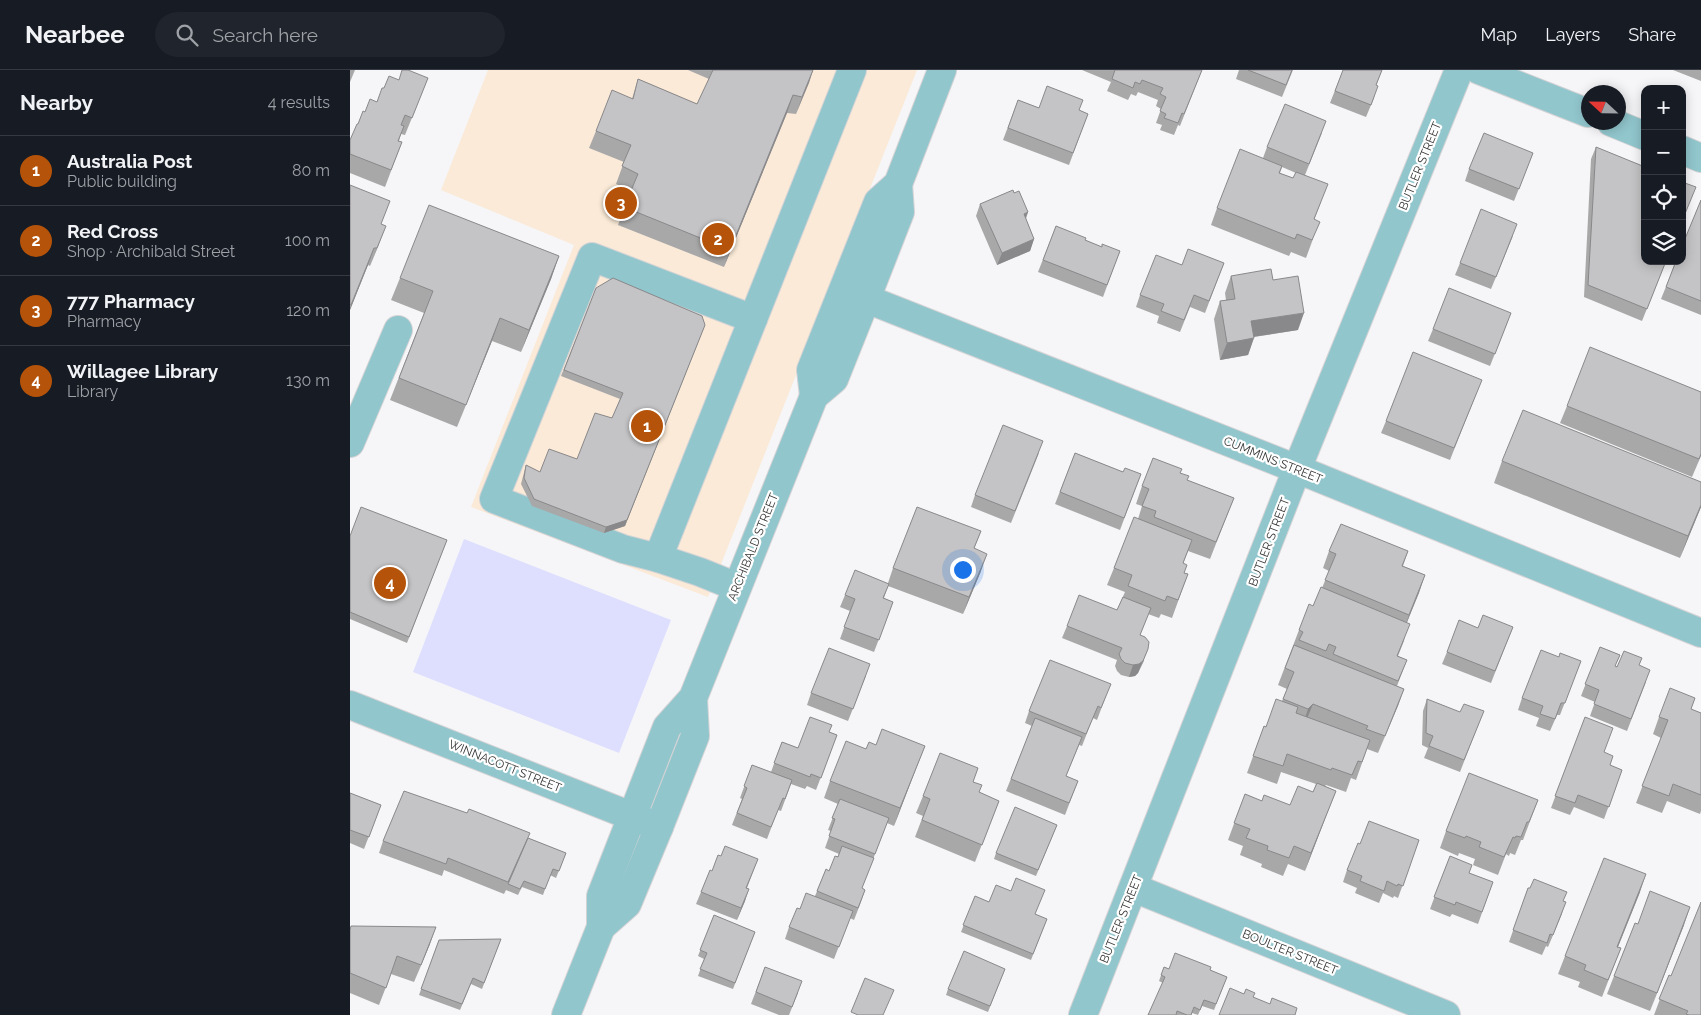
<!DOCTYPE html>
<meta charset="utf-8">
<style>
:root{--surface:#171b24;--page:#20242c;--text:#f1f3f6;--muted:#9ea1a6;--line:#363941;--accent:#b45309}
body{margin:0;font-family:Raleway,sans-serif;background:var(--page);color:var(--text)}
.controls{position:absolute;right:15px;top:15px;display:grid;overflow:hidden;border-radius:10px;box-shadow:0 2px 12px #0003}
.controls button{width:45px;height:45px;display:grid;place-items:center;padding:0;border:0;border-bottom:1px solid var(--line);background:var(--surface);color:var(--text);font:25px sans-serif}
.compass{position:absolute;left:1231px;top:15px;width:45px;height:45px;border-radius:50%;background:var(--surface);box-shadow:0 2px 12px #0003;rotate:292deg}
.you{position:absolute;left:612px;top:499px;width:18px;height:18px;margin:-12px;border:4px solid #fff;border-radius:50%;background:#1a73e8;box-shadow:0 0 0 8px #1a73e833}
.badge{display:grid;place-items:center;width:32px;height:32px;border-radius:50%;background:var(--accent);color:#fff;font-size:16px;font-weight:700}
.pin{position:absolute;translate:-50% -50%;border:2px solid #fff;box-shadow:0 1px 5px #0006}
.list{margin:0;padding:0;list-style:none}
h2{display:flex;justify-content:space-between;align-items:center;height:65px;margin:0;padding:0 20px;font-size:21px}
h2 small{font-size:16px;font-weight:400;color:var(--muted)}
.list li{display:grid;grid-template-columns:32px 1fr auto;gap:15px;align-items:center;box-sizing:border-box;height:70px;padding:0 20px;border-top:1px solid var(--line)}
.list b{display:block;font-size:19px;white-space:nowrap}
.list p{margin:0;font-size:16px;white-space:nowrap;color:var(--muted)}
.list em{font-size:16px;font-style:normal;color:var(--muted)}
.icon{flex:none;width:28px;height:28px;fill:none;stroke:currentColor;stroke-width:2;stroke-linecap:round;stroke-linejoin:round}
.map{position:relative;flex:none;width:1351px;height:945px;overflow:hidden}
header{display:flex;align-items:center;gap:30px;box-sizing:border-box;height:70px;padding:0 25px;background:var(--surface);border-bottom:1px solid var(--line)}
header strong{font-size:24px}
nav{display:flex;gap:28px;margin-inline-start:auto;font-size:18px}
.search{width:350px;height:45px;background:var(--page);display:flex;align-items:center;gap:12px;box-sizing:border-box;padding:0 18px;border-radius:28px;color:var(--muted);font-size:19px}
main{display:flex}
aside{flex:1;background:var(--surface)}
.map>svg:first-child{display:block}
.commercial{fill:#faead7}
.green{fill:#dedffe}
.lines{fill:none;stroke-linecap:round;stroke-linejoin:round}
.minor-casing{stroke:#d3d3d5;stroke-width:30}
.minor{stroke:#91c6cd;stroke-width:28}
.wall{fill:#a9a8a9;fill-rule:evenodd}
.shaded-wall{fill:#89888a}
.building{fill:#c4c3c5;stroke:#89888a}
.labels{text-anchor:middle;stroke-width:4.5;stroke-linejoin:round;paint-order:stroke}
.street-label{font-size:12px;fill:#353536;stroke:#fff}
</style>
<header>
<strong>Nearbee</strong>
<div class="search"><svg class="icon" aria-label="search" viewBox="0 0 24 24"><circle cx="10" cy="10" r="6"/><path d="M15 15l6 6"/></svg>Search here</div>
<nav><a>Map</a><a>Layers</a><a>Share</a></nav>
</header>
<main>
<aside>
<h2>Nearby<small>4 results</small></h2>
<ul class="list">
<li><span class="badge">1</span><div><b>Australia Post</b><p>Public building</p></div><em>80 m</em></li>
<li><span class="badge">2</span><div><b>Red Cross</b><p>Shop · Archibald Street</p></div><em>100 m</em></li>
<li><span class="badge">3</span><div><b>777 Pharmacy</b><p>Pharmacy</p></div><em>120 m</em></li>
<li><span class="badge">4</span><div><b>Willagee Library</b><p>Library</p></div><em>130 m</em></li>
</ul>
</aside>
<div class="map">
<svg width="1351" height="945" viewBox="0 0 1351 945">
<rect width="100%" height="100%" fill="#f6f6f8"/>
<path class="commercial" d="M138 0H567L358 527 121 437 224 175 91 120Z"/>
<path class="green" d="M114 469 321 550 269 683 63 602Z"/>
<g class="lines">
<g class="minor-casing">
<g id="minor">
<path d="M1129 0 1238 43"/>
<path d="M1261 52 1295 66"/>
<path d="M1332 80 1351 88"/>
<path d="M494 220 947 399 1351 563"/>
<path d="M464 326 461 300 528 132 548 114 592 0"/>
<path d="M0 373 48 260"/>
<path d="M308 488 273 479 144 429 242 187 403 249"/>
<path d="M387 517 350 502 308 488 502 0"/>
<path d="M0 635 309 757"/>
<path d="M784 818 1096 945"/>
<path d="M251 857 277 834 309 757 345 666 343 628"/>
<path d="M216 945 251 857V826L317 657 343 628 464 326 484 309 516 229 550 142 548 114"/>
<path d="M733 945 947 399 1109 0"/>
</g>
</g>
<use href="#minor" class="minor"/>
</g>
<g class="wall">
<path d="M0 0H5L0 12Z"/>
<path d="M338 0H463L446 44 437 43 374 197 268 155 281 121 266 114 274 92 239 78 246 61 282 29 288 9 347 34 359 9Z"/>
<path d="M732 0H852L830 56 828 55 824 65 810 60 812 55 806 53 811 39 806 36 808 30 788 22 786 26 781 24 778 30 757 21 761 12Z"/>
<path d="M889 0H943L932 27 886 9Z"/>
<path d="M993 0H1032L1026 16 1024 28 1016 47 980 33Z"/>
<path d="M1323 0H1351V11Z"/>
<path d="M78 8 55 65 51 64 49 71 52 72 35 117 0 103V70L15 42 27 32 34 18 49 10Z"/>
<path d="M668 30 689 38 729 40 738 44 719 95 653 70Z"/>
<path d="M972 63 955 105 971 132 964 150 963 169 956 188 941 182 939 186 861 155 867 138 913 88 917 77ZM932 97 946 103 943 108 930 103Z"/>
<path d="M1246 77 1295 191H1316L1292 251 1234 227 1241 89Z"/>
<path d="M1183 83 1164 131 1115 111 1119 99Z"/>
<path d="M0 116 31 155 29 174 20 196 18 195 0 240Z"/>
<path d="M664 123 678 142 676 149 684 169 680 181 647 195 626 146 630 134Z"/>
<path d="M1351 130V245L1311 229Z"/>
<path d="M706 156 735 170 752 177 770 181 753 227 688 202Z"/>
<path d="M1163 166 1141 219 1105 205 1110 193Z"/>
<path d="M209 186 201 209 171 282 142 271 107 357 40 330 74 243 41 230 50 208Z"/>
<path d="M874 193 855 243 840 237 830 262 807 253 809 246 786 237 790 225 832 195Z"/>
<path d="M881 206 923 210 948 260 904 267 898 285 870 290 864 249 870 231 876 230 875 223Z"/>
<path d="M246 218 352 246 275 456 254 463 182 436 171 414 176 395 190 402 227 389 262 348 270 329 211 306Z"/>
<path d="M1161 243 1140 296 1078 271 1083 259Z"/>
<path d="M1127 322 1100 390 1031 363 1036 351Z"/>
<path d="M1351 322V386L1342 407 1210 353 1217 336Z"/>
<path d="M689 383 661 453 621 437 625 425Z"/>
<path d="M725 383 773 402 791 404 770 460 705 434Z"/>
<path d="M1152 391 1351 437 1330 488 1144 413Z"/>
<path d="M830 403 837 410 884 428 860 489 838 481 833 494 834 503 838 504 822 548 811 544 809 548 798 544 790 565 794 591 788 603 785 606 779 607 771 605 767 601 765 596 767 590 712 568 717 556 767 540 775 522 757 515 764 498 788 449 792 436 786 434 792 416Z"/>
<path d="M631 461 624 479 631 501 613 544 538 516 534 528 543 532 524 582 490 569 500 541 490 537 495 525 538 513 543 498Z"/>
<path d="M0 466 97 470 57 573 0 549Z"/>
<path d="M979 481H1058L1053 496 1075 505 1057 552 1054 571 1048 586 1057 590 1047 616 1054 619 1028 683 1017 679 1006 710 1001 708 996 722 976 715 975 716 986 721 955 801 938 794 933 806 911 797 912 794 890 785 893 776 878 770 895 724 912 731 940 735 963 722 966 714 931 702 927 714 897 703 914 656 916 657 932 631 937 619 928 615 949 560 963 536 972 518 979 501 973 498Z"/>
<path d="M1163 557 1141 613 1092 594 1097 582 1128 558Z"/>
<path d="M1250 577 1270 585 1265 596H1289L1296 612 1277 661 1240 646 1245 632 1231 626Z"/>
<path d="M1209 587 1231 591 1210 645H1207L1200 661 1186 656 1189 648 1168 640 1172 628Z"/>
<path d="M516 606 498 651 457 635 461 623Z"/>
<path d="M756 626 747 650 743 648 732 676 729 675 716 706 728 711 715 745 656 721 682 656 675 653 679 641Z"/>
<path d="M1345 628 1341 639 1351 643V741L1350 744 1317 731 1312 743 1286 733 1311 668 1303 664 1309 647Z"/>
<path d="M1077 629 1129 653 1110 702 1074 688 1078 678 1072 675 1073 641Z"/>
<path d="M1235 647 1260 695 1272 700 1254 749 1224 737 1220 745 1201 738Z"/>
<path d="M479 662 487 665 466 720 457 716 455 719 441 714 431 741 428 740 417 769 382 755 392 729 390 728 402 695 421 702 432 672 448 678Z"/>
<path d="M526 675 575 676 544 756 537 753 512 818 515 820 511 832 504 850 500 848 484 889 435 869 439 857 450 839 465 826 476 799 479 801 489 784 475 778 481 761 478 760 488 734 474 728 480 711 516 679Z"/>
<path d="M628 698 623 712 629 722 649 731 625 792 565 767 573 746 566 743 573 726Z"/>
<path d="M0 723 31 735 14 779 0 773Z"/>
<path d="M1188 730 1173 770H1171L1165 785 1160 783 1159 786 1156 784 1148 805 1123 795 1125 789 1109 783 1108 786 1090 778 1096 761Z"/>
<path d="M707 755 686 806 644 789 646 783Z"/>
<path d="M178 768 216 783 206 808 200 805 193 825 172 817 168 825 156 820 154 824 94 800 92 806 29 783 33 771Z"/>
<path d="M1069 770 1048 828 1044 826 1043 828 1033 823 1029 833 1005 823 1007 818 993 812 997 800 1010 774Z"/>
<path d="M371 786 408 789 397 818 395 831 387 850 346 834 351 822 362 801Z"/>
<path d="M1100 786 1119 803 1143 812 1128 854 1102 844 1100 847 1080 839Z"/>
<path d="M1178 818 1214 831 1212 844 1198 877 1196 876 1192 885 1159 872Z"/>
<path d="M1290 822 1268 877 1271 878 1252 927 1228 917 1230 912 1208 904 1215 886Z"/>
<path d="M625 826 639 832 685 844 697 849 681 890 611 862Z"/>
<path d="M364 845 405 862 383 919 348 906 354 889 348 886Z"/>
<path d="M1288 854 1334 855 1300 941 1257 924 1264 906Z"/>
<path d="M0 860 80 874 64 912 41 904 29 935 0 923Z"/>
<path d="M151 869 132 919 121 914 110 940 69 925 89 870Z"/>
<path d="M415 897 448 923 439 945H429L401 934Z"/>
<path d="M814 897 819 899 860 900 877 907 864 940 852 936 848 945 842 943 841 945H798L813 913 809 911Z"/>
<path d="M655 899 638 942 596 925 598 919Z"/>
<path d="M1319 905 1351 945H1304Z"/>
</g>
<g class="shaded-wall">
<path d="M463 0 459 13 446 44 452 27Z"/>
<path d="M443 25 437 43 374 197 380 180Z"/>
<path d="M678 142 673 154 674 144Z"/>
<path d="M36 156 29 174 20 196 27 178Z"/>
<path d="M684 169 680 181 647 195 652 183Z"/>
<path d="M24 178 18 195 0 240V238Z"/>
<path d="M209 186 201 209 171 282 179 260Z"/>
<path d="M954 243 948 260 895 268 901 251Z"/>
<path d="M150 248 142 271 107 357 116 335Z"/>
<path d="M355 255 275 456 254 463 256 457Z"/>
<path d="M904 268 898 285 870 290 877 273Z"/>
<path d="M1351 435V437L1330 488 1338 466Z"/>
<path d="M637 484 631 501 613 544 619 527Z"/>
<path d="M1075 505 1069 523 1053 562 1059 545Z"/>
<path d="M798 579 788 603 785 606 779 607 783 595Z"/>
<path d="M1054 619 1048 636 1028 683 1035 666Z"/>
<path d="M963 634 956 651 952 657 958 639Z"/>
<path d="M575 676 568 693 544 756 550 738Z"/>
<path d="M986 721 979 738 955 801 961 783Z"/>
<path d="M1296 804 1290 822 1261 894 1267 877Z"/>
<path d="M399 819 395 831 387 850 391 838Z"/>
<path d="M1340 837 1334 855 1300 941 1307 923Z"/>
<path d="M86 857 80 874 64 912 71 895Z"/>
</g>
<g class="building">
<path d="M52 0H58L78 8 62 48 55 45 51 55 54 56 48 71 52 72 41 100 0 84V70L7 54H8L13 41 15 42 20 29 27 32 32 18H34L39 6 49 10Z"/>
<path d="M363 0H463L452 27 443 25 380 180 274 137 288 104 272 96 281 75 246 61 262 20 283 29 288 9 347 34Z"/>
<path d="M765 0H852L834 44 832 43 828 53 814 48 816 44 810 41 816 27 810 24 813 18 792 10 790 14 785 12 783 18 762 9Z"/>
<path d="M898 0H942L936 15Z"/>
<path d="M993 0H1032L1026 15 1028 16 1021 35 985 21Z"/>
<path d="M697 16 733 30 729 40 738 44 723 83 658 58 668 30 689 38Z"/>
<path d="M935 34 976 51 959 94 917 77Z"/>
<path d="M1134 63 1183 83 1169 119 1119 99Z"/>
<path d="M1246 77 1295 97V191H1316L1297 239 1238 215Z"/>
<path d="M890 79 932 96 929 103 943 108 946 102 978 114 964 149 970 152 962 170 947 164 945 169 867 138Z"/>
<path d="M1332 112 1346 117 1332 151Z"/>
<path d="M0 115 40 131 31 154 36 156 27 178H24L1 235 0 234Z"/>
<path d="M663 120 664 123 669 121 678 142 674 144 684 169 652 183 630 134Z"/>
<path d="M1351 130V231L1316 217 1326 191H1332V176Z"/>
<path d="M79 135 209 186 179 260 150 248 116 335 49 308 83 221 50 208Z"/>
<path d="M1131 139 1167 154 1146 207 1110 193Z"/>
<path d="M706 156 736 168 735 170 752 177V174L770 181 757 215 693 190Z"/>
<path d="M838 179 874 193 859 231 844 225 834 250 811 241 814 234 790 225 806 185 832 195Z"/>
<path d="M921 199 923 210 948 206 954 243 901 251 904 268 877 273 870 231 885 229 881 206Z"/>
<path d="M263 208 352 246 355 255 277 450 256 457 184 429 174 408 176 395 190 402 199 379 227 389 245 343 262 348 273 323 214 300 246 218Z"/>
<path d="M1099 218 1161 243 1145 284 1083 259Z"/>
<path d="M1240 277 1351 322V384L1349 389 1217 336Z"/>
<path d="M1063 282 1132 310 1104 378 1036 351Z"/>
<path d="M1173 340 1351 412V435L1338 466 1152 391Z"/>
<path d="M653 355 693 371 665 441 625 425Z"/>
<path d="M725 383 773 402 775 398 791 404 774 448 710 422Z"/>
<path d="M803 388 832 399 830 403 839 406 837 410 884 428 866 472 804 447 806 441 792 436 799 419 792 416Z"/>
<path d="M11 437 97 470 59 567 0 542V466Z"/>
<path d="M567 437 631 461 624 478 637 484 619 527 543 498Z"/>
<path d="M784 447 842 470 833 493 837 495 834 503 838 504 828 530 817 526 815 531 778 516 782 505 764 498Z"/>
<path d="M991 454 1058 481 1052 496 1075 505 1059 545 975 510 986 484 979 481Z"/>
<path d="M505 500 539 514 533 528 543 532 529 570 494 557 505 529 495 525Z"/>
<path d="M971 517 1060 554 1047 586 1057 590 1048 611 983 584 986 577 979 574 976 581 949 570 953 562 949 560 959 534 963 536Z"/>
<path d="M729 525 767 540 773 527 801 538 790 565 795 567 799 572 798 579 793 591 789 594 783 595 775 593 771 589 769 584 772 578 717 556Z"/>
<path d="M1133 545 1163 557 1145 601 1097 582 1109 550 1128 558Z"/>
<path d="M944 575 1054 619 1035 666 1016 659 1018 656 963 634 958 639 933 629 944 602 935 598Z"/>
<path d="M1250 577 1270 585 1265 596 1267 597 1274 581 1292 588 1289 595 1300 600 1281 649 1244 634 1249 620 1235 614Z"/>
<path d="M479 578 520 594 503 639 461 623Z"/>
<path d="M1191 580 1209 587 1210 583 1231 591 1215 633H1211L1205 649 1190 644 1193 636 1172 628Z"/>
<path d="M700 590 761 614 751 638 748 636 736 664 679 641Z"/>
<path d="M1320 618 1345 628 1341 639 1351 643V725L1323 714 1319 726 1292 716 1318 650 1309 647Z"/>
<path d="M926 629 948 637 946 643 1020 670 1012 692 1008 691 1002 705 982 698 981 700 937 684 933 696 903 686 914 656 916 657Z"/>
<path d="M1077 629 1110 642 1114 634 1134 641 1114 690 1079 676 1083 666 1076 663Z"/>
<path d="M460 647 482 655 479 662 487 665 471 708 461 704 460 707 424 693 432 672 448 678Z"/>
<path d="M1235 647 1263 658 1254 682 1263 686 1260 695 1272 700 1259 737 1228 725 1225 733 1205 726Z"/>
<path d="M685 648 732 667 716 706 728 711 719 733 661 709Z"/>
<path d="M532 659 575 676 550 738 480 711 496 671 516 679 519 672 526 675Z"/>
<path d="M590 683 628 698 623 712 632 715 629 722 649 731 632 775 572 750 580 729 573 726Z"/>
<path d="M402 695 442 710 435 729 433 728 421 757 387 743 397 718 394 716Z"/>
<path d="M1119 703 1188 730 1179 752H1177L1171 767 1166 766 1165 768 1163 767 1154 787 1129 777 1131 772 1116 766 1115 768 1096 761Z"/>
<path d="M967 713 986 721 961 783 944 776 939 788 917 780 918 776 896 768 900 759 884 753 895 724 912 731 914 725 940 735 948 716 963 722Z"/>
<path d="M54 721 117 743 119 739 180 763 158 812 98 788 96 794 33 771Z"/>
<path d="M0 723 31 735 19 767 0 760Z"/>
<path d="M490 729 539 748 525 784 479 766 485 749 482 748Z"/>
<path d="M665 737 707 755 688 800 646 783Z"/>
<path d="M1019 751 1069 770 1053 816 1048 814 1047 816 1037 811 1034 821 1010 811 1012 806 997 800 1008 773 1010 774Z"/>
<path d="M178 768 216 783 209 801 203 799 195 819 174 811 170 819 158 814Z"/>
<path d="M375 776 408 789 396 818 399 819 391 838 351 822 360 800 362 801 368 785 371 786Z"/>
<path d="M492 776 524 788 512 818 515 820 508 838 467 821 476 799 479 801 485 786 488 787Z"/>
<path d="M1100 786 1122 795 1119 803 1143 812 1132 842 1106 832 1105 835 1084 827Z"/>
<path d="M1254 788 1296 804 1267 877 1271 878 1258 910 1234 900 1236 895 1215 886Z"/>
<path d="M666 808 695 820 685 844 697 849 683 884 613 855 625 826 639 832 646 815 661 821Z"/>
<path d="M1184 809 1217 822 1213 831 1216 832 1203 865 1200 864 1197 873 1163 860 1178 818H1180Z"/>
<path d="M1300 821 1340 837 1307 923 1264 906 1285 853 1288 854Z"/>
<path d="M456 823 503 841 489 877 439 857 447 838 450 839Z"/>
<path d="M1351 832V945H1339L1336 944 1338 941 1309 929 1319 905 1321 906Z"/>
<path d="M364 845 405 862 385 913 350 899 357 883 350 880Z"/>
<path d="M1 856 86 857 71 895 47 886 36 918 0 903V860Z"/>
<path d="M151 869 134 913 123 908 112 934 71 919 89 870Z"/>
<path d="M614 881 655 899 640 936 598 919Z"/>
<path d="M825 883 861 897 860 900 877 907 866 934 854 930 850 940 844 937 841 945H837L827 941 826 945H798L815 907 811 905 814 897 819 899Z"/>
<path d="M415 897 452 911 442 937 406 922Z"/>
<path d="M515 908 544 920 533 945H508L501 942Z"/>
<path d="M880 918 894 924 896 919 905 923 903 927 920 934 922 928 947 938 945 945H869Z"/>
</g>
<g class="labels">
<g class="street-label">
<text transform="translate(1070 96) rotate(-68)" y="4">BUTLER STREET</text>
<text transform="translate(923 390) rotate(22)" y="4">CUMMINS STREET</text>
<text transform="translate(919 472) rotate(-69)" y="4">BUTLER STREET</text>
<text transform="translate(403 477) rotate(-68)" y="4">ARCHIBALD STREET</text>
<text transform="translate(155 696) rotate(22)" y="4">WINNACOTT STREET</text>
<text transform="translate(771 849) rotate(-68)" y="4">BUTLER STREET</text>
<text transform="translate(940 882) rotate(22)" y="4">BOULTER STREET</text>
</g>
</g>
</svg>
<div class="controls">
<button>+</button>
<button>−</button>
<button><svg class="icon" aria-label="locate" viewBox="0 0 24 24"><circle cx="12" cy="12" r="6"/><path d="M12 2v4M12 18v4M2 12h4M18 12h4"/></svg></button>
<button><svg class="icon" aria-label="layers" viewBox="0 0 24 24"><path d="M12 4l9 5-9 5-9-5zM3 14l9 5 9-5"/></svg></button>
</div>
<svg class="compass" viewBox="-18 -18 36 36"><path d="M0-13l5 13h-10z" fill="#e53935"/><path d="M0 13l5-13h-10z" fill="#9ea1a6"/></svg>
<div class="you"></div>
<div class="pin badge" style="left:297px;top:356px">1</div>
<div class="pin badge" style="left:368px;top:169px">2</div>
<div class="pin badge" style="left:271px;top:133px">3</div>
<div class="pin badge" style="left:40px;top:513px">4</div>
</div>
</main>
